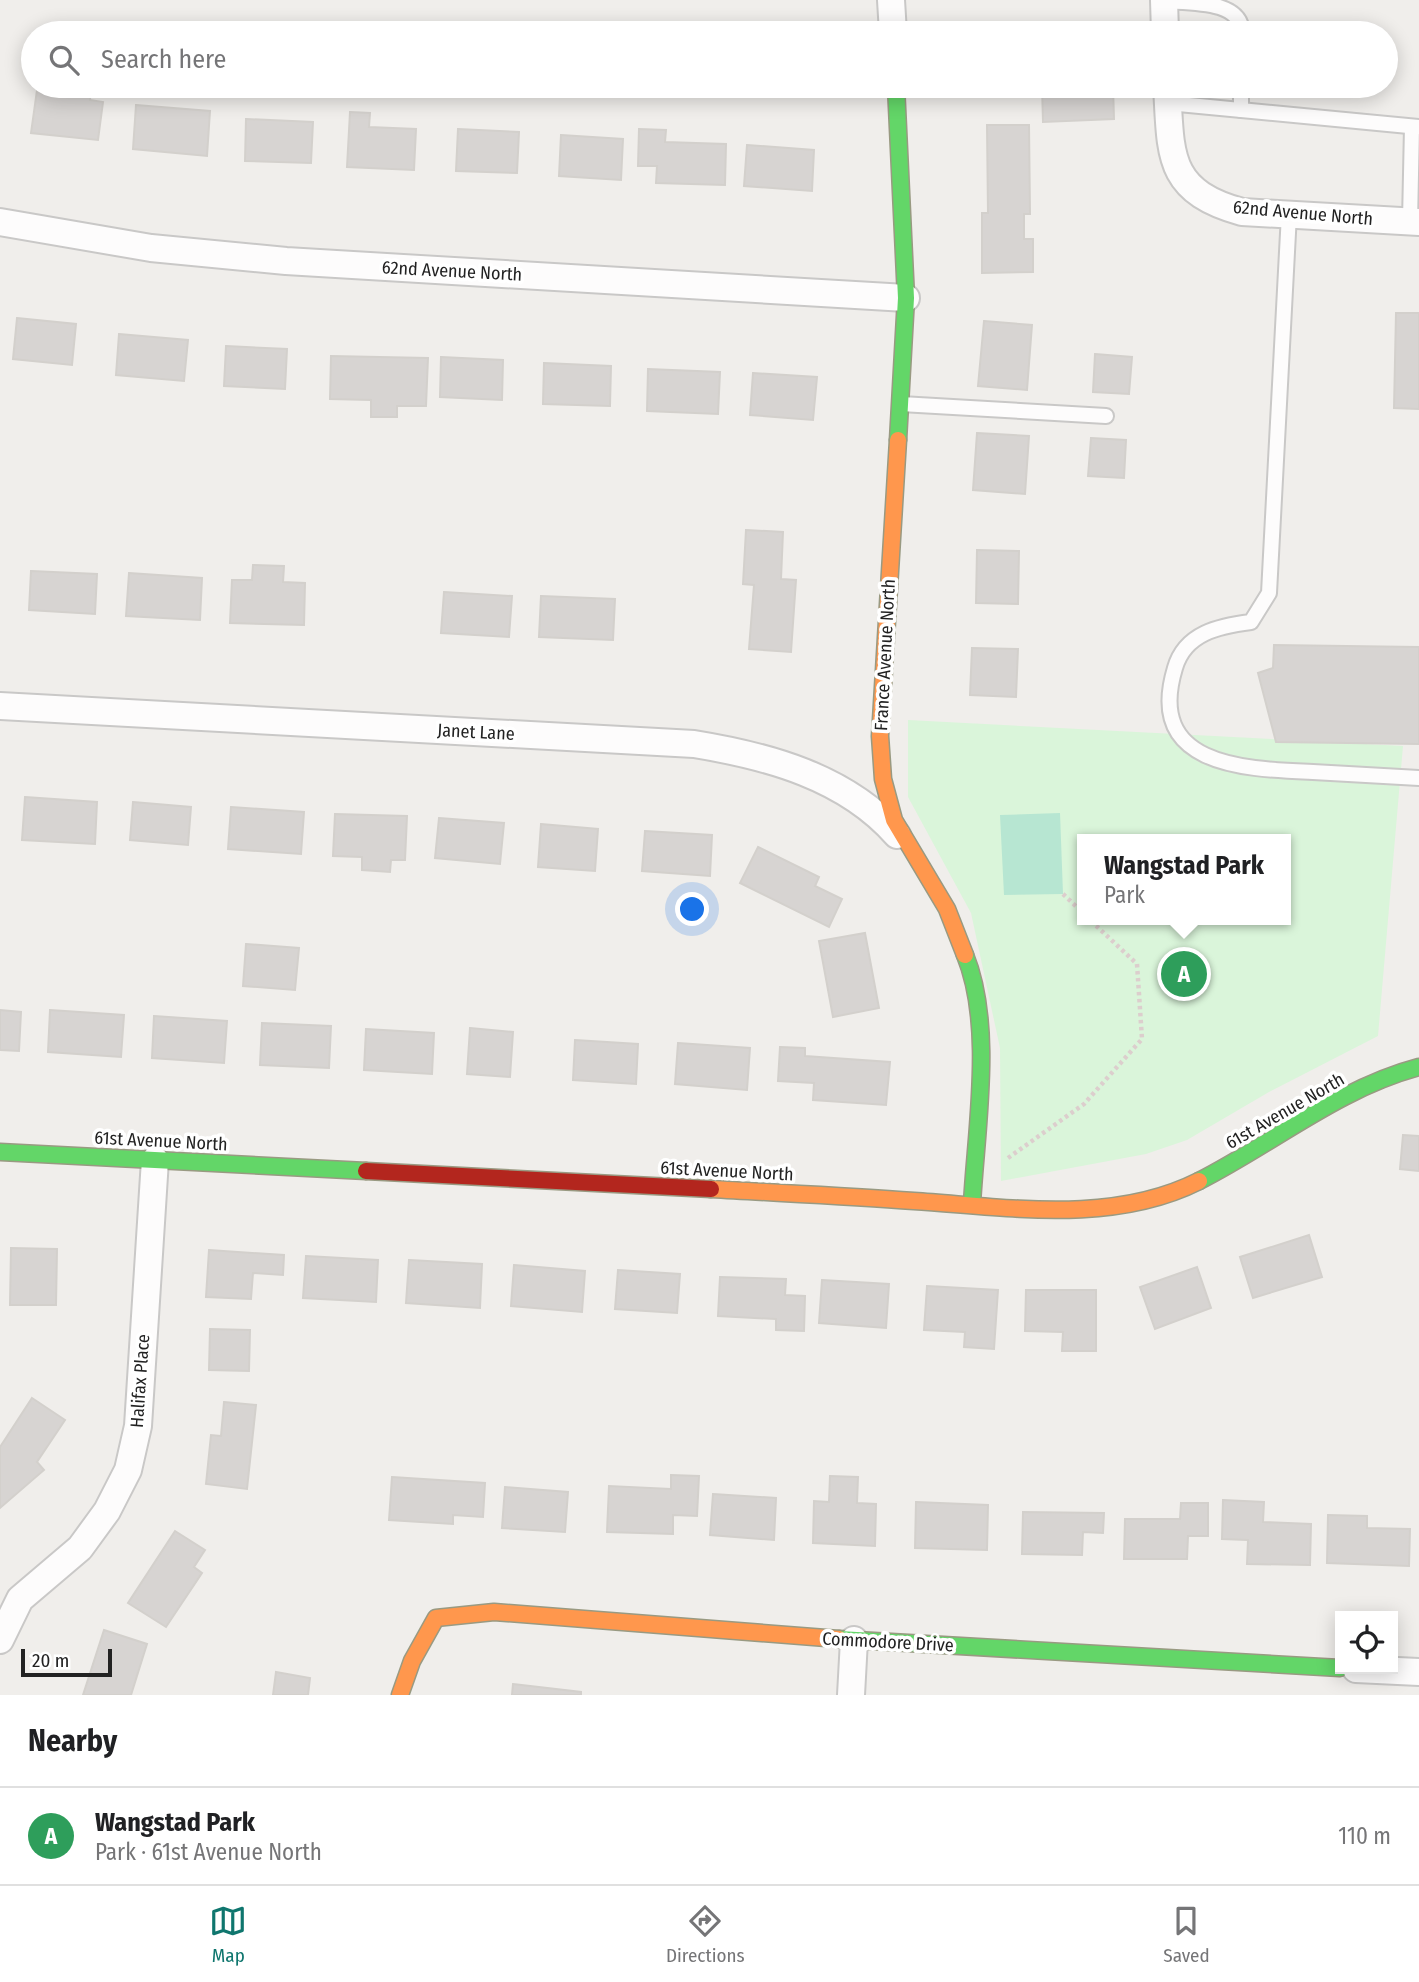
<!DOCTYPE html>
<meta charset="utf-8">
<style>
:root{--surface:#fff;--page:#f2f2f2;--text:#202124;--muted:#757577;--line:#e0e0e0;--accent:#0f766e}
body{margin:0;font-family:"Fira Sans Condensed",sans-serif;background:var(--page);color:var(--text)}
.controls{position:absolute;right:21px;bottom:21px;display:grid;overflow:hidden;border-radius:0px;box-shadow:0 4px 18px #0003}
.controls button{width:63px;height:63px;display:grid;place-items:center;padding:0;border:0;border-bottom:2px solid var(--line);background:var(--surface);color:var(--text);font:35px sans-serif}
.scale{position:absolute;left:21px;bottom:18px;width:91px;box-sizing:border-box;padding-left:7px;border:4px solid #222;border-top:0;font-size:19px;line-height:24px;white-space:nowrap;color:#222;-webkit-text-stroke:5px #fff;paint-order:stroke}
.you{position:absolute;left:693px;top:910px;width:24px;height:24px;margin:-18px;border:5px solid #fff;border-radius:50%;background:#1a73e8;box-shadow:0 0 0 10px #1a73e833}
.badge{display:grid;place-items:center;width:46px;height:46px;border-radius:50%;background:var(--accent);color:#fff;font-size:23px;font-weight:700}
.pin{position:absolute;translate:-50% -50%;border:4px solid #fff;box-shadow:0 2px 7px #0006}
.popup{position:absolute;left:1077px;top:834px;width:214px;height:91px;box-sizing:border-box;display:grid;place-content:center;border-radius:0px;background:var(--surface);filter:drop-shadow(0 2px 5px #0005);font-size:23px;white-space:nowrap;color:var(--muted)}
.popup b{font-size:26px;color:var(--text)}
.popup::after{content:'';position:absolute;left:50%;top:100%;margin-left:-14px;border:14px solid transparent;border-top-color:var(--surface)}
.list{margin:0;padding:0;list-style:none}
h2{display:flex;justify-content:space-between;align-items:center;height:91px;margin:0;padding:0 28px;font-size:30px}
h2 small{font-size:23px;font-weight:400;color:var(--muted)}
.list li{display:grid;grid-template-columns:46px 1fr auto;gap:21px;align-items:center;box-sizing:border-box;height:98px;padding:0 28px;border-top:2px solid var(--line)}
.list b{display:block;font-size:26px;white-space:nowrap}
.list p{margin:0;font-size:23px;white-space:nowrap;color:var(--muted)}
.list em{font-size:23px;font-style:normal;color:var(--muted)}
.icon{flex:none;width:38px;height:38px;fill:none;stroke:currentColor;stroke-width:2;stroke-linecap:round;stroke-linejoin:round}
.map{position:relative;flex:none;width:1419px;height:1695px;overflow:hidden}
.search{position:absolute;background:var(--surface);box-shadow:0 4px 18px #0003;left:21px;right:21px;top:21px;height:77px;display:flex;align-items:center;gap:18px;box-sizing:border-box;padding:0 24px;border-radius:38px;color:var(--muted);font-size:26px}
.sheet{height:189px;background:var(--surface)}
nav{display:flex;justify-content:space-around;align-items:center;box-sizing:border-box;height:98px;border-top:2px solid var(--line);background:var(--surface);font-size:19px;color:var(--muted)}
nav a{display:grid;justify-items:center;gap:4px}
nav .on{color:var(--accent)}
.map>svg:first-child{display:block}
.park{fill:#daf5da;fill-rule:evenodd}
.pitch{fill:#b7e6d2}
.building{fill:#d7d4d2;stroke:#d3d0cc;stroke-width:2}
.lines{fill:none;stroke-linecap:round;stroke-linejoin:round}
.lane-casing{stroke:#c9c8c7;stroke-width:18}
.street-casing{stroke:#c9c8c7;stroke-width:30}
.fast-casing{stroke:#999a82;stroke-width:19}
.slow-casing{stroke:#999a82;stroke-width:19}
.jam-casing{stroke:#999a82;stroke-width:19}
.path{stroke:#dccecd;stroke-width:4.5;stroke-dasharray:3.5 3.5;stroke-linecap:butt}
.lane{stroke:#fdfcfc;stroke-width:14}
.street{stroke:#fdfcfc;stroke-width:26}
.fast{stroke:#63d668;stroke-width:16}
.slow{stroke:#ff974d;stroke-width:16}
.jam{stroke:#b3261e;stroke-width:16}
.labels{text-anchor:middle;stroke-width:7;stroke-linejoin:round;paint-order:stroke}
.street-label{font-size:18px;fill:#222;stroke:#fff}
</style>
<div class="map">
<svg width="1419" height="1695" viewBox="0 0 1419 1695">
<rect width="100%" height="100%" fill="#f0eeeb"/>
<path class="park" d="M908 720 1403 746 1378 1036 1269 1092 1187 1140 1146 1154 1001 1181 1000 1048 971 913 908 797ZM1082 839H1286V920H1082Z"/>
<path class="pitch" d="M1060 813 1063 894 1004 895 1000 815Z"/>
<g class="building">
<path d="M58 86H91L90 100 103 102 98 140 31 133 37 90 58 92Z"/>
<path d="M1042 86H1113L1114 119 1043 122Z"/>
<path d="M136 105 210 111 207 156 133 149Z"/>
<path d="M350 112 370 113 369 127 416 129 414 170 347 167Z"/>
<path d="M246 119 313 122 311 163 245 161Z"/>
<path d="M987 125H1029L1030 214H1024V239H1033V272L982 273V213H988Z"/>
<path d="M458 129 519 132 517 173 456 171Z"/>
<path d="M639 129 666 130 665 142 726 144 725 185 656 183 657 166H638Z"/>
<path d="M561 135 623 139 621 180 559 176Z"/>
<path d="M747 145 814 150 812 191 744 186Z"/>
<path d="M1396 313H1419V409L1394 408Z"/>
<path d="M17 318 76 324 72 365 13 359Z"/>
<path d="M984 321 1032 325 1027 390 978 386Z"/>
<path d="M119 334 188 340 184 381 116 375Z"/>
<path d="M226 346 287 349 285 389 224 386Z"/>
<path d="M1095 354 1132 357 1129 394 1093 392Z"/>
<path d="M331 356 428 358 426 406H397V417H371V400L330 399Z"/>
<path d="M441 357 503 360 502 400 440 397Z"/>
<path d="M544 363 611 366 610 406 543 404Z"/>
<path d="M648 369 720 372 718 414 647 411Z"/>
<path d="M753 373 817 377 813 420 750 415Z"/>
<path d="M977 433 1029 436 1025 494 973 490Z"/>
<path d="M1091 438 1126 440 1124 478 1088 476Z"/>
<path d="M746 530 783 532 781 579 796 580 791 652 749 649 754 585 743 584Z"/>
<path d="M977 550 1019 551 1018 604 976 603Z"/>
<path d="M253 565 284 566 283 582 305 583 304 625 230 623 232 580H252Z"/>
<path d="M31 571 97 574 95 614 29 610Z"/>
<path d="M129 573 202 578 200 620 126 616Z"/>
<path d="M444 592 512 596 509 637 441 633Z"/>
<path d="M541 596 615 599 613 640 539 637Z"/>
<path d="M1274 645 1419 647V744L1276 742 1258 673 1273 668Z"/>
<path d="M972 648 1018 649 1016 697 970 695Z"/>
<path d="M25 797 97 802 95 844 22 840Z"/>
<path d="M133 802 191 807 188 845 130 840Z"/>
<path d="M231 807 304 812 301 854 228 849Z"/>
<path d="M335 814 407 816 405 860H391L390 872 362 870V857L333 856Z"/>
<path d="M439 818 504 823 500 864 435 858Z"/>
<path d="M541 824 598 829 595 871 538 867Z"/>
<path d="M645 831 712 835 710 876 642 871Z"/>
<path d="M758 847 819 877 815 886 842 899 829 927 740 883Z"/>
<path d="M865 933 879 1008 833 1017 819 941Z"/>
<path d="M246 944 299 948 295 990 243 986Z"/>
<path d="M0 1010 21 1012 19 1051 0 1050Z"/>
<path d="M50 1010 124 1015 121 1057 48 1052Z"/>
<path d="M154 1016 227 1021 224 1063 152 1058Z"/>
<path d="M262 1023 331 1026 329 1068 260 1065Z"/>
<path d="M470 1028 513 1032 510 1077 467 1074Z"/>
<path d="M366 1029 434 1033 432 1074 364 1070Z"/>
<path d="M575 1040 638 1044 636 1084 573 1080Z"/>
<path d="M678 1043 750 1048 747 1090 675 1084Z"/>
<path d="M780 1047 805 1048V1056L890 1062 886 1105 813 1100 814 1083 778 1081Z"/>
<path d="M1403 1135 1419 1136V1171L1400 1169Z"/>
<path d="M1309 1235 1322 1277 1253 1298 1240 1257Z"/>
<path d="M11 1248 57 1249 56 1305H10Z"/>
<path d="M209 1250 284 1255 283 1275 253 1273 251 1299 206 1297Z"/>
<path d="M306 1256 378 1260 376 1302 303 1298Z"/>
<path d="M409 1260 482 1264 480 1308 406 1303Z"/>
<path d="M514 1265 585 1271 582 1312 511 1306Z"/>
<path d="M1197 1267 1211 1308 1155 1329 1140 1287Z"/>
<path d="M618 1270 680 1274 677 1313 615 1309Z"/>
<path d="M720 1277 786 1279 785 1295 805 1296 804 1331 776 1330V1319L718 1316Z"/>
<path d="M822 1280 889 1284 886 1328 819 1323Z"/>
<path d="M927 1286 998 1290 994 1349 964 1347 965 1332 924 1330Z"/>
<path d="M1026 1290H1096V1351H1062L1063 1332 1025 1331Z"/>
<path d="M210 1329 250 1330 249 1371 209 1370Z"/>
<path d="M32 1398 65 1420 37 1462 44 1470 0 1508V1447Z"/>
<path d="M224 1402 256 1405 247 1489 206 1484 211 1435 221 1436Z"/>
<path d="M671 1475 699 1476 697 1516 673 1515V1534L607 1532 609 1486 671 1489Z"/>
<path d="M830 1476 858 1477 857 1503 876 1504 875 1546 813 1543 814 1501 829 1502Z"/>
<path d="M392 1477 485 1483 483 1517 453 1515V1524L389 1520Z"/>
<path d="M505 1487 568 1492 565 1532 502 1528Z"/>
<path d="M713 1494 776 1498 774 1540 710 1535Z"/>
<path d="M1223 1500 1264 1502 1263 1522 1311 1524 1310 1565 1247 1564 1248 1540 1222 1539Z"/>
<path d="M916 1502 988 1505 987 1550 915 1548Z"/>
<path d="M1181 1503H1208V1536H1188L1187 1559H1124L1125 1519H1180Z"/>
<path d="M1023 1512 1104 1513 1103 1533 1083 1532 1082 1555 1022 1554Z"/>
<path d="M1328 1515 1367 1516V1528L1410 1529 1409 1566 1327 1563Z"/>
<path d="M175 1531 205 1550 194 1567 202 1573 166 1627 128 1603Z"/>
<path d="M104 1630 147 1644 131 1695H83Z"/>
<path d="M276 1672 310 1678 308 1695H273Z"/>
<path d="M513 1684 581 1692V1695H512Z"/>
</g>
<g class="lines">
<g class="lane-casing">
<g id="lane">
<path d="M1164 1C1191 3 1242 0 1242 33"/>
<path d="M1168 103 1419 127"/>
<path d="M1241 110V86"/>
<path d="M1289 214 1269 593 1251 622C1219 626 1185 633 1175 668 1145 767 1245 769 1313 772 1348 774 1384 776 1419 778"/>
<path d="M1410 221 1412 127"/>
<path d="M901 404 1106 416"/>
</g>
</g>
<g class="street-casing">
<g id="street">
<path d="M891 0 893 33"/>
<path d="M1164 0 1165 33"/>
<path d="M1167 86C1171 155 1166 191 1242 212L1419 222"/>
<path d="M0 222 151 248 286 261 906 298"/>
<path d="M0 706 694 744C768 756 846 777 897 835"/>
<path d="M0 1640 20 1599 80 1548 107 1511 128 1470 138 1426 155 1160"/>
<path d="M1356 1669 1419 1672"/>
<path d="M851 1695 854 1640"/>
</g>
</g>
<g class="fast-casing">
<g id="fast">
<path d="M896 86 906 298 898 440"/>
<path d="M965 955C994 1026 976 1129 972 1204"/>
<path d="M0 1152 366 1171"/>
<path d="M1199 1181C1272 1144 1339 1088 1419 1067"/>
<path d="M839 1639 1340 1668"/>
</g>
</g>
<g class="slow-casing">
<g id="slow">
<path d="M898 440 880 736 883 779 894 820 947 909 965 955"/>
<path d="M711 1189C779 1193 847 1196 914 1201 1007 1207 1112 1225 1199 1181"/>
<path d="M400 1695 412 1661 436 1618 494 1612 839 1639"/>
</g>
</g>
<g class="jam-casing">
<path id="jam" d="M366 1171 711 1189"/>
</g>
<g class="path">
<path d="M1063 894 1082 912"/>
<path d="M1008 1158 1084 1104 1142 1039 1137 964 1090 920"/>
</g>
<use href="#lane" class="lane"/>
<use href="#street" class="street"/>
<use href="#fast" class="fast"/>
<use href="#slow" class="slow"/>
<use href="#jam" class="jam"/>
</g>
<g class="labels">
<g class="street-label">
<text transform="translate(1303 213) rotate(5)" y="6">62nd Avenue North</text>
<text transform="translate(452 271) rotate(3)" y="6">62nd Avenue North</text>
<text transform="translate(885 655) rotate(-87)" y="6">France Avenue North</text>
<text transform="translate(476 732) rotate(3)" y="6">Janet Lane</text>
<text transform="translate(1285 1111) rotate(-30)" y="6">61st Avenue North</text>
<text transform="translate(161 1141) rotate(3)" y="6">61st Avenue North</text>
<text transform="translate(727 1171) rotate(3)" y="6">61st Avenue North</text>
<text transform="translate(140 1381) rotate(-86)" y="6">Halifax Place</text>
<text transform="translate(888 1642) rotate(3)" y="6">Commodore Drive</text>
</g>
</g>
</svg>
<div class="controls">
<button><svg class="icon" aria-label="locate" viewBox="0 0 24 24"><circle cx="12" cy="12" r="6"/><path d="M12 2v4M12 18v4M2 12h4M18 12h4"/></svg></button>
</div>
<div class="scale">20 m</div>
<div class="you"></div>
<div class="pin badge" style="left:1184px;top:974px;background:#2e9e5b">A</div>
<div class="popup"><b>Wangstad Park</b>Park</div>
<div class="search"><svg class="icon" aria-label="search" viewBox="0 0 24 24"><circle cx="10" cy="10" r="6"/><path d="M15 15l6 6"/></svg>Search here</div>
</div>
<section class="sheet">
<h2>Nearby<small></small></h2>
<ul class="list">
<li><span class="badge" style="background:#2e9e5b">A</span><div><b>Wangstad Park</b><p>Park · 61st Avenue North</p></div><em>110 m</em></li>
</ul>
</section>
<nav>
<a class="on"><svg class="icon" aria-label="map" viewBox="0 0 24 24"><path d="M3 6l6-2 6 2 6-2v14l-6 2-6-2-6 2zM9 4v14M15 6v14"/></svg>Map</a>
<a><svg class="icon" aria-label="directions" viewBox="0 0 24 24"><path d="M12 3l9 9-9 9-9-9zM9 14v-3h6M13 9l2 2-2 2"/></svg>Directions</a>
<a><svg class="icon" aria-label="saved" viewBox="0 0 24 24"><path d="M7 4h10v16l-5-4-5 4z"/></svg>Saved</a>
</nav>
